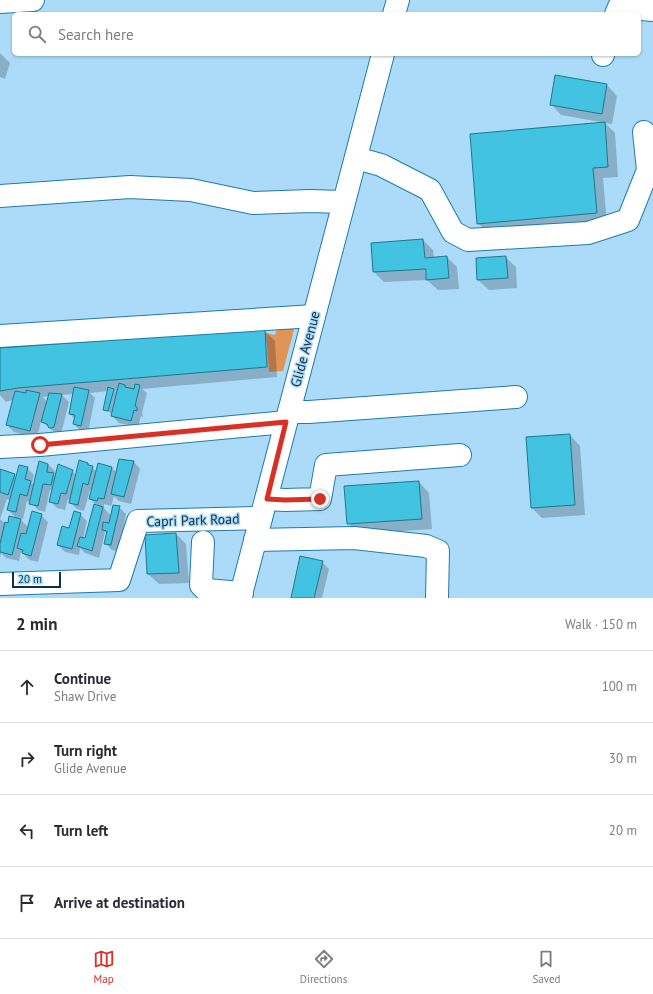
<!DOCTYPE html>
<meta charset="utf-8">
<style>
:root{--surface:#fff;--page:#f2f2f3;--text:#2b2b33;--muted:#7c7c81;--line:#e1e1e2;--accent:#d93025}
body{margin:0;font-family:"PT Sans",sans-serif;background:var(--page);color:var(--text)}
.scale{position:absolute;left:12px;bottom:10px;width:49px;box-sizing:border-box;padding-left:4px;border:2px solid #0d3145;border-top:0;font-size:11px;line-height:14px;white-space:nowrap;color:#0d3145;-webkit-text-stroke:3px #abdbf9;paint-order:stroke}
.stop{position:absolute;width:12px;height:12px;margin:-9px;border:3px solid #d93025;border-radius:50%;background:#fff}
.stop.end{background:#d93025;border-color:#fff;box-shadow:0 1px 4px #0008}
.list{margin:0;padding:0;list-style:none}
h2{display:flex;justify-content:space-between;align-items:center;height:52px;margin:0;padding:0 16px;font-size:17px}
h2 small{font-size:13px;font-weight:400;color:var(--muted)}
.list li{display:grid;grid-template-columns:26px 1fr auto;gap:12px;align-items:center;box-sizing:border-box;height:72px;padding:0 16px;border-top:1px solid var(--line)}
.list b{display:block;font-size:15px;white-space:nowrap}
.list p{margin:0;font-size:13px;white-space:nowrap;color:var(--muted)}
.list em{font-size:13px;font-style:normal;color:var(--muted)}
.icon{flex:none;width:22px;height:22px;fill:none;stroke:currentColor;stroke-width:2;stroke-linecap:round;stroke-linejoin:round}
.map{position:relative;flex:none;width:653px;height:598px;overflow:hidden}
.search{position:absolute;background:var(--surface);box-shadow:0 1px 3px #0004;left:12px;right:12px;top:12px;height:44px;display:flex;align-items:center;gap:10px;box-sizing:border-box;padding:0 14px;border-radius:6px;color:var(--muted);font-size:15px}
.sheet{height:340px;background:var(--surface)}
nav{display:flex;justify-content:space-around;align-items:center;box-sizing:border-box;height:56px;border-top:1px solid var(--line);background:var(--surface);font-size:11px;color:var(--muted)}
nav a{display:grid;justify-items:center;gap:2px}
nav .on{color:var(--accent)}
.map>svg:first-child{display:block}
.green{fill:#e19458}
.shadow{fill:#0003;fill-rule:evenodd}
.building{fill:#42c3e1;stroke:#1c798d}
.lines{fill:none;stroke-linecap:round;stroke-linejoin:round}
.minor-casing{stroke:#1f7ba9;stroke-width:24}
.minor{stroke:#fff;stroke-width:22}
.route{stroke:#d93025;stroke-width:5}
.labels{text-anchor:middle;stroke-width:3;stroke-linejoin:round;paint-order:stroke}
.street-label{font-size:14px;fill:#0d3145;stroke:#abdbf9}
</style>
<div class="map">
<svg width="653" height="598" viewBox="0 0 653 598">
<rect width="100%" height="100%" fill="#abdbf9"/>
<path class="green" d="M280 320 295 326 283 371 269 372 266 333 275 335Z"/>
<g class="shadow">
<path d="M0 53 10 63 5 79 0 77Z"/>
<path d="M607 85 617 96 612 124 561 115 551 104Z"/>
<path d="M604 122 615 133 618 177 603 178 607 223 489 234 478 223Z"/>
<path d="M423 240 433 250 434 258 447 257 457 267 459 289 438 290 427 280 384 282 374 272 372 244Z"/>
<path d="M505 257 516 267 517 288 489 290 478 280Z"/>
<path d="M264 330 275 341 277 377 142 389 147 393 142 413 143 417 141 416 138 427 119 423 112 416V414L104 409 108 391 90 393 95 398 88 432 81 431 74 424 75 419 70 414 74 394 62 395 69 402 61 434H57L41 421 37 438 14 432 7 425 13 400 6 402 0 395V349ZM49 396 47 402 43 397Z"/>
<path d="M570 435 580 446 585 515 542 518 532 508Z"/>
<path d="M134 462 140 469 131 504 119 501 114 496 111 506 104 504V508L111 516 119 507 126 514 118 552 112 550 105 543 107 534 105 532 99 558 85 553 80 548 79 555 65 552 58 545 80 514 87 521 83 539H86L98 506 90 499 92 490H90L84 511 77 509 70 502 71 500 68 499 65 510 57 508 50 501 53 490H50L45 512 38 510 31 502 27 501 23 519 19 518 29 528 41 515 48 522 38 562 30 560 21 552 19 561 6 558 1 553 0 557V470L17 477 27 468 34 475 32 483 35 486 48 464 55 471 54 475 56 477 72 471 77 476 88 464 97 472 112 468 117 473ZM7 499 11 500 8 510 17 519 6 524 0 519Z"/>
<path d="M419 482 429 493 432 529 358 534 348 523Z"/>
<path d="M176 534 186 544 189 583 159 584 148 574Z"/>
<path d="M322 562 329 569 322 598H292Z"/>
</g>
<g class="building">
<path d="M555 75 607 84 602 114 550 105Z"/>
<path d="M605 122 608 167 593 168 597 213 477 224 470 134Z"/>
<path d="M423 239 425 258 447 256 449 278 426 280V269L373 272 371 243Z"/>
<path d="M506 256 508 278 477 280 476 258Z"/>
<path d="M265 329 267 367 18 388 0 391V348Z"/>
<path d="M119 383 125 385V387L134 389 135 384 140 385 135 406 137 407V411L134 410 131 421 111 416Z"/>
<path d="M74 387 89 390 81 426 73 424 75 415 69 414Z"/>
<path d="M108 387 114 389 108 411 103 410Z"/>
<path d="M26 390 40 393 30 431 6 425 15 391 26 393Z"/>
<path d="M49 393 62 394 54 427 52 428H49L47 424 41 422Z"/>
<path d="M570 434 575 505 531 508 526 437Z"/>
<path d="M119 459 134 461 124 497 111 494Z"/>
<path d="M79 460 88 463V465L93 466 88 485 83 483 78 505 69 503Z"/>
<path d="M39 461 48 464 47 472 54 473 51 485 43 484 38 506 29 504Z"/>
<path d="M98 463 112 467 104 499 98 498 97 501 89 499Z"/>
<path d="M58 464 73 470 66 494 61 493 58 504 49 502Z"/>
<path d="M19 465 28 467 25 479 31 481 27 496 20 494 16 512 7 510Z"/>
<path d="M0 469 15 474 8 495 0 492Z"/>
<path d="M419 481 422 519 347 524 344 486Z"/>
<path d="M94 504 103 507 92 551 77 546 80 537 85 538Z"/>
<path d="M113 505 120 506 111 545 104 544 107 531 102 530 103 522 109 523Z"/>
<path d="M32 511 42 514 31 556 22 553 23 550 17 548 21 533 26 534Z"/>
<path d="M74 511 81 513 72 549 57 545 62 526 69 528Z"/>
<path d="M9 516 21 519 12 555 0 552V544L5 522 8 523Z"/>
<path d="M176 533 179 573 147 574 145 535Z"/>
<path d="M300 556 323 561 314 598H291Z"/>
</g>
<g class="lines">
<g class="minor-casing">
<g id="minor">
<path d="M0 2 33 0"/>
<path d="M394 14 398 0"/>
<path d="M616 14 619 7 653 10"/>
<path d="M603 55V54"/>
<path d="M356 158 381 165 430 190 453 232 468 240 588 233 628 220 648 170 644 132"/>
<path d="M0 196 130 187 191 190 253 203 309 201 344 202"/>
<path d="M0 336 314 316"/>
<path d="M289 412H309L516 397"/>
<path d="M0 447 40 445 286 422"/>
<path d="M267 499 285 500 320 499 326 465 460 455"/>
<path d="M255 540 354 538 426 546 438 551 437 598"/>
<path d="M203 542 201 585 206 590 242 593"/>
<path d="M0 584 119 580 138 521 261 518"/>
<path d="M240 598 383 54"/>
</g>
</g>
<use href="#minor" class="minor"/>
</g>
<g class="lines">
<path class="route" d="M40 445 286 422 267 499 285 500 320 499"/>
</g>
<g class="labels">
<g class="street-label">
<text transform="translate(305 349) rotate(-75)" y="5">Glide Avenue</text>
<text transform="translate(193 520) rotate(-2)" y="5">Capri Park Road</text>
</g>
</g>
</svg>
<div class="scale">20 m</div>
<div class="stop" style="left:40px;top:445px"></div>
<div class="stop end" style="left:320px;top:499px"></div>
<div class="search"><svg class="icon" aria-label="search" viewBox="0 0 24 24"><circle cx="10" cy="10" r="6"/><path d="M15 15l6 6"/></svg>Search here</div>
</div>
<section class="sheet">
<h2>2 min<small>Walk · 150 m</small></h2>
<ul class="list">
<li><svg class="icon" aria-label="ahead" viewBox="0 0 24 24"><path d="M12 20V5M6 11l6-6 6 6"/></svg><div><b>Continue</b><p>Shaw Drive</p></div><em>100 m</em></li>
<li><svg class="icon" aria-label="right" viewBox="0 0 24 24"><path d="M7 20v-9h11M14 6l5 5-5 5"/></svg><div><b>Turn right</b><p>Glide Avenue</p></div><em>30 m</em></li>
<li><svg class="icon" aria-label="left" viewBox="0 0 24 24"><path d="M17 20v-9H6M10 6l-5 5 5 5"/></svg><div><b>Turn left</b></div><em>20 m</em></li>
<li><svg class="icon" aria-label="arrive" viewBox="0 0 24 24"><path d="M6 21V4h12l-3 4 3 4H6"/></svg><div><b>Arrive at destination</b></div></li>
</ul>
</section>
<nav>
<a class="on"><svg class="icon" aria-label="map" viewBox="0 0 24 24"><path d="M3 6l6-2 6 2 6-2v14l-6 2-6-2-6 2zM9 4v14M15 6v14"/></svg>Map</a>
<a><svg class="icon" aria-label="directions" viewBox="0 0 24 24"><path d="M12 3l9 9-9 9-9-9zM9 14v-3h6M13 9l2 2-2 2"/></svg>Directions</a>
<a><svg class="icon" aria-label="saved" viewBox="0 0 24 24"><path d="M7 4h10v16l-5-4-5 4z"/></svg>Saved</a>
</nav>
